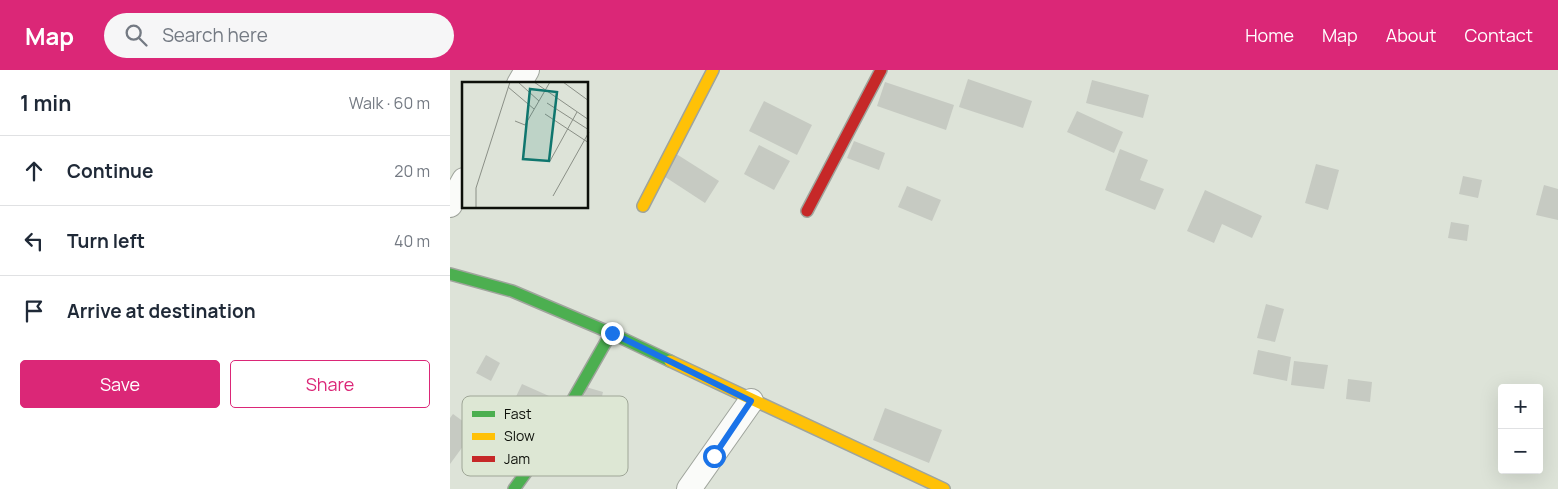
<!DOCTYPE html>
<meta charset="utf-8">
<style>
:root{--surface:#fff;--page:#f6f6f7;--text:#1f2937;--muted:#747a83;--line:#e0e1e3;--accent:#db2777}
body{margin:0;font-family:Manrope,sans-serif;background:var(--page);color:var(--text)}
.controls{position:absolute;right:15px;bottom:15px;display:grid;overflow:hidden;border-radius:5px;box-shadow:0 5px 20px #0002}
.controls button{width:45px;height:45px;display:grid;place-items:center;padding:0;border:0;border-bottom:1px solid var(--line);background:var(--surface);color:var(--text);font:25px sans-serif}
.stop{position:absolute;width:15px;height:15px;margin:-11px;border:4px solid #1a73e8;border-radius:50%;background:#fff}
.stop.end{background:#1a73e8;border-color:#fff;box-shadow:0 1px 5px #0008}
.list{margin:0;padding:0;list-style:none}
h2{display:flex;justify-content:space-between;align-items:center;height:65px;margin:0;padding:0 20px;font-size:21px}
h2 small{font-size:16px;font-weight:400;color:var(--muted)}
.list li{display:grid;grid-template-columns:32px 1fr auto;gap:15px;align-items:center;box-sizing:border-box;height:70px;padding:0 20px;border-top:1px solid var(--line)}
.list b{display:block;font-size:19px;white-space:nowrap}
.list em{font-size:16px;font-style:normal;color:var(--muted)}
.actions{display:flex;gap:10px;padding:15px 20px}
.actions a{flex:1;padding:11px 0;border:1px solid var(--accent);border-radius:5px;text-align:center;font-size:18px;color:var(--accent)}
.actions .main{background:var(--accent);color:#fff}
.icon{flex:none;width:28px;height:28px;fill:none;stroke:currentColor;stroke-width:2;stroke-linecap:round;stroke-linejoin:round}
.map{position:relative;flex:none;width:1108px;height:419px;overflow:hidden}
header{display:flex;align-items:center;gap:30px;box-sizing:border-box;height:70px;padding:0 25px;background:var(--accent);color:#fff}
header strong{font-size:24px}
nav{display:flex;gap:28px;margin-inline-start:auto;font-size:18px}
.search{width:350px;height:45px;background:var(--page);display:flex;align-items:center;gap:12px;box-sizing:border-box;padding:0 18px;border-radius:28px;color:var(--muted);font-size:19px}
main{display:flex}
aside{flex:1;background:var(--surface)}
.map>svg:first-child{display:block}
.building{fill:#c6cac2}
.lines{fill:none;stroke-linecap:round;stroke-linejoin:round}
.street-casing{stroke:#9fa49c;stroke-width:26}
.fast-casing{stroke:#9fa49c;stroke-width:14}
.slow-casing{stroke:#9fa49c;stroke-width:14}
.jam-casing{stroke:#9fa49c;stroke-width:14}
.street{stroke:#fafbf9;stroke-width:24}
.fast{stroke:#4caf50;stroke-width:11}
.slow{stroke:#ffc107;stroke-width:11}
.jam{stroke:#c62828;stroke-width:11}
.route{stroke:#1a73e8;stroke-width:6}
.inset-road{fill:none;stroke:#8a8f86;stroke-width:1}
.view{fill:#0f766e;fill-opacity:0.15;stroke:#0f766e;stroke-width:2.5}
.inset-edge{fill:none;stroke:#0d100a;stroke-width:2.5}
.key{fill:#dde7d4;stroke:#9fa697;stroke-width:1}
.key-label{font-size:14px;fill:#0d100a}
</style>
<header>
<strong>Map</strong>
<div class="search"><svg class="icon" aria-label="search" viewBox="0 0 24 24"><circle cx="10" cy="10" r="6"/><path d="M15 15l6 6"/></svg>Search here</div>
<nav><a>Home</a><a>Map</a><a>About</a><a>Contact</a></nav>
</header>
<main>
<aside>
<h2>1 min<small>Walk · 60 m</small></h2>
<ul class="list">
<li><svg class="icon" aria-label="ahead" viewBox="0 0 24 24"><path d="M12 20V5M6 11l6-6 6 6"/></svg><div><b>Continue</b></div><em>20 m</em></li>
<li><svg class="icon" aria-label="left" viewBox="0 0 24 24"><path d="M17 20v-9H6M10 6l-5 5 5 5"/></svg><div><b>Turn left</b></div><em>40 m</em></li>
<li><svg class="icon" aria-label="arrive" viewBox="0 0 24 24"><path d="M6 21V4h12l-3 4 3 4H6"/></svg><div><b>Arrive at destination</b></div></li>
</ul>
<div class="actions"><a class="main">Save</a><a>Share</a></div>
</aside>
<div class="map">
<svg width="1108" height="419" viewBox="0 0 1108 419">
<rect width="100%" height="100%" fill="#dde3d8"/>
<g class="building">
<path d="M518 9 582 31 573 58 509 37Z"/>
<path d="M642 10 699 25 693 48 636 33Z"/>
<path d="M435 12 504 35 496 60 427 36Z"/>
<path d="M314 31 362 55 347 85 299 61Z"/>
<path d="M627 41 673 62 664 83 617 62Z"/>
<path d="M404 71 435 83 429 100 397 88Z"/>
<path d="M309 75 340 91 324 120 294 104Z"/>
<path d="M670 79 698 90 690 110 714 119 705 140 655 120Z"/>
<path d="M220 80 269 111 255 133 206 101Z"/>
<path d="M866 94 889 100 878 140 855 133Z"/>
<path d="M1013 106 1032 110 1028 128 1009 124Z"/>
<path d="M1094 115 1108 119V150L1086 145Z"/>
<path d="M457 116 491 130 482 151 448 137Z"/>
<path d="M755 120 812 146 802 168 772 154 764 173 737 161Z"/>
<path d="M1001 152 1019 155 1017 171 998 168Z"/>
<path d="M816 234 834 239 825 272 807 268Z"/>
<path d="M808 280 841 287 837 311 803 304Z"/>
<path d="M36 285 50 293 41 311 26 303Z"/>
<path d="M844 291 878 295 874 319 841 315Z"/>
<path d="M898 309 922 312 920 332 896 329Z"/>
<path d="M72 314 99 326 90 345 63 333Z"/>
<path d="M136 317 153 322 149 339 132 334Z"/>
<path d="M435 338 492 360 479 393 423 370Z"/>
<path d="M3 344 25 360 0 394V348Z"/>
</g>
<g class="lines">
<g class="street-casing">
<g id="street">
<path d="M69 14 77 0"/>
<path d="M0 135 14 110"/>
<path d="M239 419 301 331"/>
</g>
</g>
<g class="fast-casing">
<g id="fast">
<path d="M0 204 62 221 161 263 220 291"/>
<path d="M64 419 101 368 161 263"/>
</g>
</g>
<g class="slow-casing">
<g id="slow">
<path d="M193 136 263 0"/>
<path d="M220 291 494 419"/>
</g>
</g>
<g class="jam-casing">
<path id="jam" d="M357 141 431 0"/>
</g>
<use href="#street" class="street"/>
<use href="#fast" class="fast"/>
<use href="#slow" class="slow"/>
<use href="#jam" class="jam"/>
</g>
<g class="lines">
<path class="route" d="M162 263 301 331 264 386"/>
</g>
<g transform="translate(12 12)">
<rect width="126" height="126" fill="#dde3d8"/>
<path class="inset-road" d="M56 0 77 19M72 0 127 38M101 0 127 19M46 5 72 27M85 21 127 48M83 32 127 61M53 39 63 43 88 0M88 79 115 30M91 114 127 50M14 126V106L48 0"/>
<path class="view" d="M68 7 95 10 87 79 61 77Z"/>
<rect width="126" height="126" class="inset-edge"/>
</g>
<rect x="12" y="326" width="166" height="80" rx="8" class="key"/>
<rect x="22" y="341" width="23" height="6" fill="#4caf50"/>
<rect x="22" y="363" width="23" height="7" fill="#ffc107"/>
<rect x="22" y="386" width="23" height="6" fill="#c62828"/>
<g class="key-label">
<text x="54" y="349">Fast</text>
<text x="54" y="371">Slow</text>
<text x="54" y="394">Jam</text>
</g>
</svg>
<div class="controls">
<button>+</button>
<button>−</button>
</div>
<div class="stop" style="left:264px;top:386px"></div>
<div class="stop end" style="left:162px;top:263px"></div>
</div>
</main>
